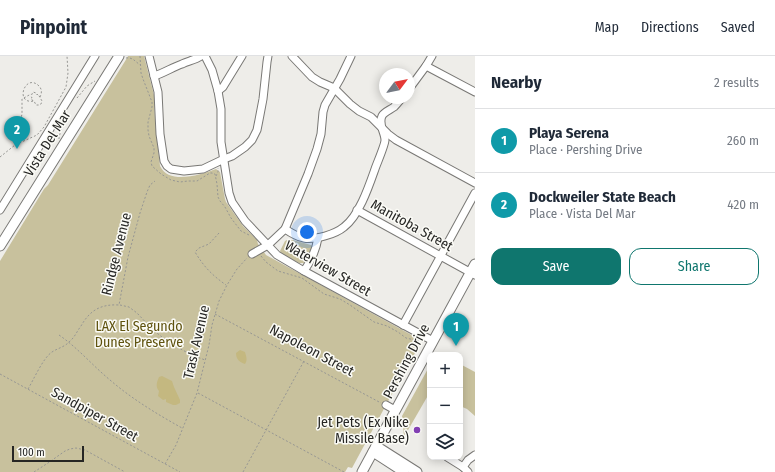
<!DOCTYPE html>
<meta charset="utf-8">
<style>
:root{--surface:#fff;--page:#f2f2f3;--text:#1f2937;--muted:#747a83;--line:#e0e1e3;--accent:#0f766e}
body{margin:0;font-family:"Fira Sans Condensed",sans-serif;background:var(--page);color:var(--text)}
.controls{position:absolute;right:12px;bottom:12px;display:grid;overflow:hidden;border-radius:8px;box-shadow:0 2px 10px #0003}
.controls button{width:36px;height:36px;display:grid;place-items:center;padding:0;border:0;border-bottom:1px solid var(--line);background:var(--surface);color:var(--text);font:20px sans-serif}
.compass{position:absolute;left:379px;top:12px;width:36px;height:36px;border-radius:50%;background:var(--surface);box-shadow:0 2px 10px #0003;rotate:58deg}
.scale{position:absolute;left:12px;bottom:10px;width:72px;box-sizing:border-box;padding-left:4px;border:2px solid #262624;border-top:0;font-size:11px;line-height:14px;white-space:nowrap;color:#262624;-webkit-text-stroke:3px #fbfbf6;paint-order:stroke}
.you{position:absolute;left:307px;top:176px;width:14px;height:14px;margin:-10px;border:3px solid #fff;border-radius:50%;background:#1a73e8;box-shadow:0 0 0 6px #1a73e833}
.badge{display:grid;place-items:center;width:26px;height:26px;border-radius:50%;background:var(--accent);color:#fff;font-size:13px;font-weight:700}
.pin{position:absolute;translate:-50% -33px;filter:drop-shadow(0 1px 2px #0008)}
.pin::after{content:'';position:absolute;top:21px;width:14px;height:12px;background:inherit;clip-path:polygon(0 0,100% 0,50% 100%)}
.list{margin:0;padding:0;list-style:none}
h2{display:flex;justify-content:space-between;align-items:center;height:52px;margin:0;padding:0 16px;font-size:17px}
h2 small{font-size:13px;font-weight:400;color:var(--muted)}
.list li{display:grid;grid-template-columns:26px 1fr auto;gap:12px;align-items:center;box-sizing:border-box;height:64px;padding:0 16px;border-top:1px solid var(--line)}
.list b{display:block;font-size:15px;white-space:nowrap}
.list p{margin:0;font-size:13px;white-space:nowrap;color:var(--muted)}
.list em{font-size:13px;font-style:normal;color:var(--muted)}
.actions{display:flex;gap:8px;padding:12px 16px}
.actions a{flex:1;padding:9px 0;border:1px solid var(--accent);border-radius:12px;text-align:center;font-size:14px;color:var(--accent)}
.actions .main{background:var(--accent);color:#fff}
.icon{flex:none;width:22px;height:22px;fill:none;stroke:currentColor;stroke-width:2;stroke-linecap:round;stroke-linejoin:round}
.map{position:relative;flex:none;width:475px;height:416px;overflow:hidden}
header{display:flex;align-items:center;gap:24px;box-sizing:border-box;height:56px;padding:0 20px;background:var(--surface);border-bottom:1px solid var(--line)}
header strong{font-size:19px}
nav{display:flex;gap:22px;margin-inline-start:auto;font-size:14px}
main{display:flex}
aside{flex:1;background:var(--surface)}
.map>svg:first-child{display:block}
.green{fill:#c8c19d}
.forest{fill:#c4b880}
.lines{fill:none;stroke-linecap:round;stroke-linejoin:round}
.minor-casing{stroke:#797875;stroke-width:9}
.major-casing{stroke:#797875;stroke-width:11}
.path{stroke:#969693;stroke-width:1;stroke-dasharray:2 2;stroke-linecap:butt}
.minor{stroke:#fff;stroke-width:7}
.major{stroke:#fff;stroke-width:9}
.poi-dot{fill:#823fb3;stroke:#fbfbf6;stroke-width:1.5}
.labels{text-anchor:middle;stroke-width:3;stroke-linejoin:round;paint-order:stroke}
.street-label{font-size:14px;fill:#262624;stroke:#fbfbf6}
.park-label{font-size:14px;fill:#5f520e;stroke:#fbfbf6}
.poi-label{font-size:14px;fill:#262624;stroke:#fbfbf6;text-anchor:end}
</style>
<header>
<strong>Pinpoint</strong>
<nav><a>Map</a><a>Directions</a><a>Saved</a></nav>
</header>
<main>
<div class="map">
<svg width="475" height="416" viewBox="0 0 475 416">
<rect width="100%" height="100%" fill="#eeede9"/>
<g class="green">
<path d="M128 0H144L154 39 155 65 160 110C169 129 200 119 216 113L220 116 225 143 226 146 243 170 257 184 258 188 266 199 417 282 420 288 386 349 352 412 348 411 345 416H0V205L44 133 48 129 127 2Z"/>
<path d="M287 184H293L311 189 313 191 306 205 304 207H299L281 198 280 195 285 185Z"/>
<path d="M460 308 475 316V360L467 353 460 350Z"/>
<path d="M430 309V336L404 381 402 360Z"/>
</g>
<g class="forest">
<path d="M240 294 245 296C246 300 248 304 245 308 239 306 236 303 236 297Z"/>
<path d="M162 320 172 325 174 331 180 344V347L176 349H173L166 346V343L163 344 158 340 159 335C155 330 157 326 159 321Z"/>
</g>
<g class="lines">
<g class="minor-casing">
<g id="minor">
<path d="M149 0 158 36 160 78 164 105 167 110 171 113 184 115 203 113 224 103 232 100 245 91 252 84 257 74 259 64 263 43 267 6 268 0"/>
<path d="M205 0 212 14 218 35 221 53V86L229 137 232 146 245 165 277 199 304 215 433 285"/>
<path d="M292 0 312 21 320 26 334 32 350 48 359 55 371 61 388 78 396 84 475 127"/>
<path d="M426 10 475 36"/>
<path d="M154 20C164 17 173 11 182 8 188 5 195 4 201 0"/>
<path d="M409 33 426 10 432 0"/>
<path d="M218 35 223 31 242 0"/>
<path d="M0 154 95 0"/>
<path d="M357 154 475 219"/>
<path d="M285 173 308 118 317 93 321 78 323 56 325 49 340 23 351 0"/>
<path d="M252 198 268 189 285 173C300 183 307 185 325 180 332 178 338 176 344 171 359 160 369 130 375 113 377 107 385 89 385 84 385 77 378 68 382 60 384 56 390 54 394 51 397 48 399 45 402 42"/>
<path d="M304 215C311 205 316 194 318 182"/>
<path d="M403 269 475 137"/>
<path d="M386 349 395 354"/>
<path d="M447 401 463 411 468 416"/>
<path d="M463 411 468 404 475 399"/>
</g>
</g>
<g class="major-casing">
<g id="major">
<path d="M0 190 119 0"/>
<path d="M376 390 417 416"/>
<path d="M373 396 404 416"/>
<path d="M362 416 475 208"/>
</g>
</g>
<g class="path">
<path d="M140 0 141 17 143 23 152 46V51L148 66V74L149 80 154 92V97L151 106 152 110 161 118 171 124 180 126 188 125H197L210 117H212L215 118 217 128 218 141 220 145 225 151 231 162 241 175 249 179"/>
<path d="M126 2C132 1 135 5 140 9"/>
<path d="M77 42 87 30 95 25"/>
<path d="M33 45 31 42H32L31 40 33 36 36 37 37 39 38 38 42 45 41 48 39 49H36L34 45C14 49 25 16 39 30 42 33 42 37 40 41"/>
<path d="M59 83V81L66 59"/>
<path d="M15 88 22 58V43L31 38"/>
<path d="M0 101 15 89 37 79 44 71 66 31 68 17 67 0"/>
<path d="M216 120 218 116V112"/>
<path d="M219 177 209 188 199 192 195 196C204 211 212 219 226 229"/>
<path d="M261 200 266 206 278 215 302 222 324 238 340 243 350 249 374 266 387 270 398 276 406 282 419 285"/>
<path d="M120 249 129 251 137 257 153 274 171 288 192 299 205 304"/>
<path d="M215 258 381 347"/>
<path d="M59 279C78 292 92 309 110 324 132 343 157 358 182 372"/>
<path d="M0 318 180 416"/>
<path d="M28 333C34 323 43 302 52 296 58 292 65 291 70 285 75 281 77 275 81 270 90 254 101 248 119 249L128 201 140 157 147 136 150 129 155 125"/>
<path d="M198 337 344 416"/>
<path d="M165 408 176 389 197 337 209 289 212 269 219 245 227 229 237 213 247 202"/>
<path d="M34 416 48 407 65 395 70 393 76 392 85 394 125 416"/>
<path d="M243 416 304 305"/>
</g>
<use href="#minor" class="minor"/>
<use href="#major" class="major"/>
</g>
<circle class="poi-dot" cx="417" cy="374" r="4"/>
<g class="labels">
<g class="street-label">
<text transform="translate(47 87) rotate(-58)" y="5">Vista Del Mar</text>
<text transform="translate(412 169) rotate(29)" y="5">Manitoba Street</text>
<text transform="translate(116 198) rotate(-76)" y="5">Rindge Avenue</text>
<text transform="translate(328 212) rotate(30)" y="5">Waterview Street</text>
<text transform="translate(196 286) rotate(-77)" y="5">Trask Avenue</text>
<text transform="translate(312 294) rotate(28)" y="5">Napoleon Street</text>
<text transform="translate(406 305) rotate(-62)" y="5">Pershing Drive</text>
<text transform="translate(95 358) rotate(29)" y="5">Sandpiper Street</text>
</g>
<g class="park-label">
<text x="139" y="275">LAX El Segundo<tspan x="139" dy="16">Dunes Preserve</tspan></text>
</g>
<g class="poi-label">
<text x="409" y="371">Jet Pets (Ex Nike<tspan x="409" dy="16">Missile Base)</tspan></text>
</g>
</g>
</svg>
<div class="controls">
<button>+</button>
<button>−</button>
<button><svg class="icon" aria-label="layers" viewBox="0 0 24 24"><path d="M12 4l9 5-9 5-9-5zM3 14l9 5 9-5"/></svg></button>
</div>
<svg class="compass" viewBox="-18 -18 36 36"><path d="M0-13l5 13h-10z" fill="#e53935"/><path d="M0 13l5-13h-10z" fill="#747a83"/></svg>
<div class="scale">100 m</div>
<div class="you"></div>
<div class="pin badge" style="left:456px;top:290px;background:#0f9aa8">1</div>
<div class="pin badge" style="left:17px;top:93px;background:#0f9aa8">2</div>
</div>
<aside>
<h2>Nearby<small>2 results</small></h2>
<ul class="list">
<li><span class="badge" style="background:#0f9aa8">1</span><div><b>Playa Serena</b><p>Place · Pershing Drive</p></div><em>260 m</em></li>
<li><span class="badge" style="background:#0f9aa8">2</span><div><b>Dockweiler State Beach</b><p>Place · Vista Del Mar</p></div><em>420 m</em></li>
</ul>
<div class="actions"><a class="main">Save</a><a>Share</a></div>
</aside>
</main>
